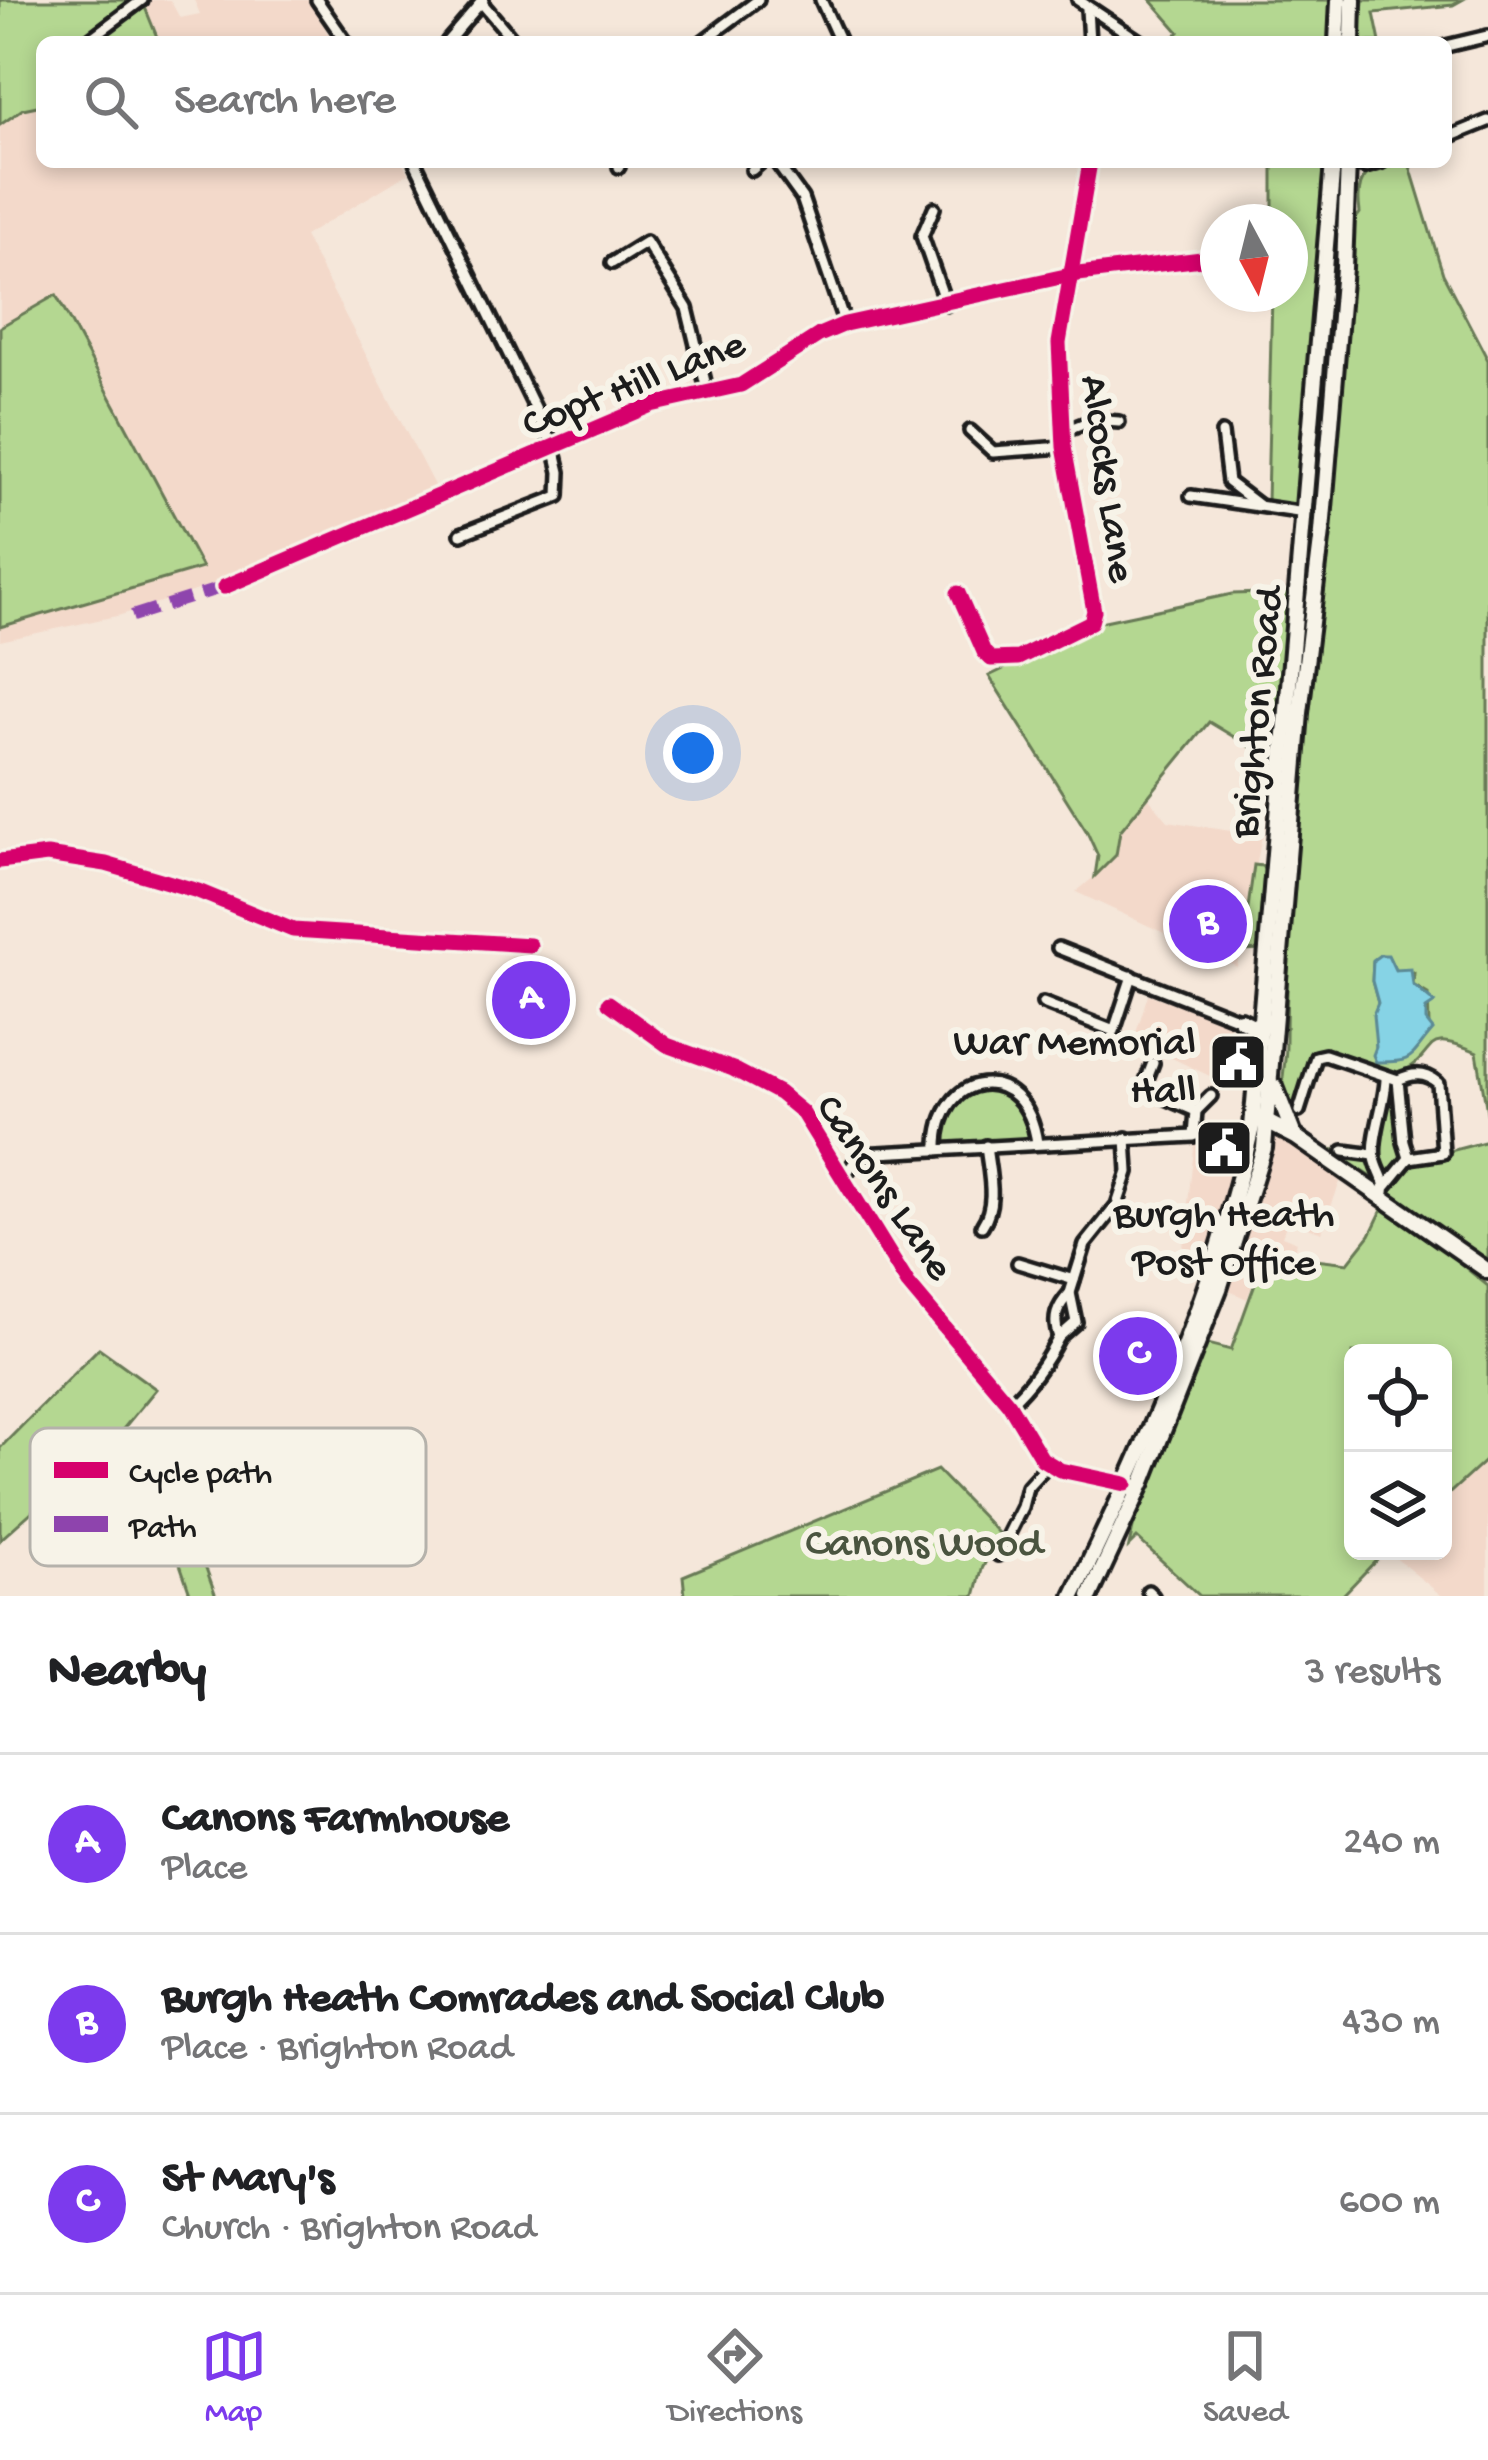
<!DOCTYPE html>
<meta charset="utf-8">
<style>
:root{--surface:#fff;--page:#f6f6f6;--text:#202124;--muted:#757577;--line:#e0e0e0;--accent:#7c3aed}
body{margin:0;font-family:"Gochi Hand",sans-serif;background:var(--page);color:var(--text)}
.controls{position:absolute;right:36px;bottom:36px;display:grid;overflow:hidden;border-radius:18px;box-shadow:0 6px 18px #0003}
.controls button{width:108px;height:108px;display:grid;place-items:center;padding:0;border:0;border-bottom:3px solid var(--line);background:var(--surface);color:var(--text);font:60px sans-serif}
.compass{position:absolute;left:1200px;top:204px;width:108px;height:108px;border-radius:50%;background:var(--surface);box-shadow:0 6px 18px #0003;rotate:173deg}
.you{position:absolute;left:693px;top:753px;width:42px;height:42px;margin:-30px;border:9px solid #fff;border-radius:50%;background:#1a73e8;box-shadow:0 0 0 18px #1a73e833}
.badge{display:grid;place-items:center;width:78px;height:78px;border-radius:50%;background:var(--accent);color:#fff;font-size:39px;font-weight:700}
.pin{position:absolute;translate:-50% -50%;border:6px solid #fff;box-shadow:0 3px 12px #0006}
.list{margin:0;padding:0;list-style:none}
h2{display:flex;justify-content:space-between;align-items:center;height:156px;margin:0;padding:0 48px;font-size:51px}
h2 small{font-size:39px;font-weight:400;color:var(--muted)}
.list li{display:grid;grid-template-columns:78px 1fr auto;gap:36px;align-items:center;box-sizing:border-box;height:180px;padding:0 48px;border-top:3px solid var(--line)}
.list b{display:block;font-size:45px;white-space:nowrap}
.list p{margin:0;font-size:39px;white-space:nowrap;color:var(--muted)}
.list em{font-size:39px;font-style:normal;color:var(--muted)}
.icon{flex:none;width:66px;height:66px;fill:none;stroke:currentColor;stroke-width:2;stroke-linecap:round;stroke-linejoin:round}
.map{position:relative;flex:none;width:1488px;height:1596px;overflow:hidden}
.search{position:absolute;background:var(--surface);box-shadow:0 6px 18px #0003;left:36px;right:36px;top:36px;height:132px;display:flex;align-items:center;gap:30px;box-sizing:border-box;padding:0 42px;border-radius:18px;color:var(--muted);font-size:45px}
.sheet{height:696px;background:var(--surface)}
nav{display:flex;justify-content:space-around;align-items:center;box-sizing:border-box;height:168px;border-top:3px solid var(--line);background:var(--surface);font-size:33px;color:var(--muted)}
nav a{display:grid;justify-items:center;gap:6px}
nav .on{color:var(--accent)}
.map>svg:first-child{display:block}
.built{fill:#f3d9ca}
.green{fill:#b4d791;stroke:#687a56;stroke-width:3;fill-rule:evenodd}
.water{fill:#86d3e5;stroke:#5c8a95;stroke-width:3}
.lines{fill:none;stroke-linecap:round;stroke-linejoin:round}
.minor-casing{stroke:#1c1c1c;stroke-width:18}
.highway-casing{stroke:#1c1c1c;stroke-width:22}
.minor{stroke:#f7f3e8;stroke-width:9}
.highway{stroke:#f7f3e8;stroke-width:14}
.quiet{stroke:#8e44ad;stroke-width:12;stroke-dasharray:24 12;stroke-linecap:butt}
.cycleway-casing{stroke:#f7f3e8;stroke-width:22}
.cycleway{stroke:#d6006c;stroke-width:15}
.labels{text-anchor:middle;stroke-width:12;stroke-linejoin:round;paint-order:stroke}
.street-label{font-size:42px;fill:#1c1c1c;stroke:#f7f3e8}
.poi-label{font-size:42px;fill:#1c1c1c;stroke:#f7f3e8;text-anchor:end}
.park-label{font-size:42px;fill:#4a543f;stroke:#f7f3e8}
.key{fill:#f7f3e8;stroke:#b5b2ab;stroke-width:3}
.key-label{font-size:33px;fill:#1c1c1c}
</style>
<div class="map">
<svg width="1488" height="1596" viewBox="0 0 1488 1596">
<rect width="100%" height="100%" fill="#f5e7da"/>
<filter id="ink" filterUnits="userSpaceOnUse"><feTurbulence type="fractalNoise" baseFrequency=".00833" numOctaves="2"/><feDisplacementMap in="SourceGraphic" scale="24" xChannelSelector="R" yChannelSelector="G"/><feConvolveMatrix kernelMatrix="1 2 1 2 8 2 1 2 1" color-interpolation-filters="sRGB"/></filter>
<g filter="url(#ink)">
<g class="built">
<path d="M132 0H170L180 18 200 14 194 0H309L333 42H77Z"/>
<path d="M42 72V162H402L409 173 304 236 437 491 252 572 121 615 0 641V112Z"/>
<path d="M1149 798 1168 821 1262 836 1237 967 1076 892 1095 876 1120 831Z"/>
<path d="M1148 994 1231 1024 1214 1078 1134 1040Z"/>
<path d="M1232 1129 1283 1141 1341 1179 1322 1232 1288 1220 1282 1236 1297 1242 1292 1256 1265 1254 1247 1299 1225 1289 1202 1263 1182 1257 1196 1130Z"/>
<path d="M1488 1458V1596H1442L1387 1551H1443V1499Z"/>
</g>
<g class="green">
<path d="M0 0H142L159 42H108L102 23 79 42H42V105L23 109 0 125Z"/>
<path d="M1151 0H1331L1330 42H1262L1261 38 1255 42H1168L1179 32Z"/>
<path d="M1363 0H1462L1453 5 1374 13 1380 42H1360Z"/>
<path d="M1273 162H1325L1299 507 1267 502 1272 294H1290V222H1273Z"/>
<path d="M1409 163 1443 274 1488 360V1118L1477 1052C1414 1026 1444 1056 1395 1075L1322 1049 1308 1058 1294 1122C1274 1085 1286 1079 1286 1043 1286 1000 1288 958 1291 915 1307 684 1340 453 1354 221L1360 213C1354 169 1371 169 1409 163ZM1380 955 1388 956 1395 970 1414 973 1413 985 1428 994 1429 1025 1376 1047 1378 1003 1372 981 1373 961Z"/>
<path d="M56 295 202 568 0 627V327Z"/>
<path d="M1292 592 1288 652 1270 744 1264 755 1209 722 1120 831 1116 855 1095 876 1098 856 1087 832 989 676 1100 622 1232 594Z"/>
<path d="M1254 865 1262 866 1267 874 1262 950 1242 951Z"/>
<path d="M999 1084 1020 1098 1037 1143 938 1150 949 1103 971 1087Z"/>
<path d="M1386 1100H1398L1410 1158 1443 1153 1488 1141V1262L1389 1193 1386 1186 1328 1149 1374 1155Z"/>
<path d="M1383 1208 1433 1241 1488 1286V1458L1443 1499V1353H1353V1551H1385L1342 1596H1200L1137 1538 1129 1546 1136 1514 1204 1343 1231 1350 1266 1253 1348 1263 1370 1235Z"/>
<path d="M99 1348 156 1389 119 1434 0 1540V1448Z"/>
<path d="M155 1455 192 1529 216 1596H191L143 1457Z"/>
<path d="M937 1470 999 1534 982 1569 975 1596H685L683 1576Z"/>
</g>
<path class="water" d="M1380 955H1388L1395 970 1411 969 1413 985 1435 1003 1426 1009V1021L1433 1030C1409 1057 1416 1063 1376 1062L1373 1055 1376 1047 1373 1015 1378 1003 1372 981 1373 960Z"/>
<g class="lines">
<g class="minor-casing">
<g id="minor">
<path d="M317 0 346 42"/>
<path d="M821 0 840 42"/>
<path d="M1078 0 1141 42"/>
<path d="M481 2 515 42"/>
<path d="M1087 9 1089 42"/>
<path d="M86 42 142 0"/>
<path d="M447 42 483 0"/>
<path d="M702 42 758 0"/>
<path d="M1446 46 1488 36"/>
<path d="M1446 138 1488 121"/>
<path d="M415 162 554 447 560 472 559 496 461 534"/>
<path d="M776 162 802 198 845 324"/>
<path d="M1348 162 1365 167 1382 162"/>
<path d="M619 167V162"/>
<path d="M752 170 761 162"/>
<path d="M934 208 922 236 946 305"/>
<path d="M612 263 646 242 687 308 707 390"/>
<path d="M970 431 993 452 1064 447"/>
<path d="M1063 432 1093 420 1119 422"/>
<path d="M1222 433 1228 482 1258 505"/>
<path d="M1191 496 1305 513"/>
<path d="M224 587 651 405 741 385 819 335 845 324 1070 275 1218 257"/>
<path d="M958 593 984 652 991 659 1018 658 1091 622 1094 611 1064 447 1059 343 1090 162"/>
<path d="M1058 948 1241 1020"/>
<path d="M609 1003 667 1045 733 1069 779 1093 802 1112 908 1284 1009 1404 1042 1459 1060 1470 1126 1484"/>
<path d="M1043 1003 1114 1031 1132 976"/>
<path d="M1196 1111 1211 1096"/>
<path d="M1299 1111 1316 1057 1325 1055 1398 1080C1412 1073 1425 1072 1438 1083L1443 1153 1409 1158 1404 1142 1398 1080"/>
<path d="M938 1150C936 1070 1025 1057 1037 1143"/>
<path d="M1344 1151 1374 1155"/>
<path d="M843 1178 860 1154 1194 1136 1196 1111 1150 1091 1146 1081 1153 1063"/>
<path d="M1386 1186 1409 1158"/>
<path d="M1383 1197C1388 1180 1378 1174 1375 1158 1371 1138 1386 1102 1386 1078"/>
<path d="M982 1226C998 1203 989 1173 986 1146"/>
<path d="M1018 1263 1074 1280"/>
<path d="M1059 1337 1076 1322 1070 1293 1085 1245 1117 1205 1128 1172 1126 1138"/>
<path d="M1009 1404C1029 1386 1046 1362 1059 1337 1052 1319 1057 1307 1070 1293"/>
<path d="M998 1555 1022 1507 1027 1487 1049 1463"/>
<path d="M1148 1591 1153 1596"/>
</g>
</g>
<g class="highway-casing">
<g id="highway">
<path d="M1337 42 1339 0"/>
<path d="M1352 42 1353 0"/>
<path d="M1241 1020 1253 1026 1267 1024"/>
<path d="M1275 1087 1293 1133"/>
<path d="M1263 1120 1296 1137 1488 1271"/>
<path d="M1073 1596C1146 1447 1215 1290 1252 1127L1333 162"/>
<path d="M1090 1596 1143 1482 1219 1289 1264 1148 1300 713 1322 532 1344 268 1348 162"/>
</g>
</g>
<use href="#minor" class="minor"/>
<use href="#highway" class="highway"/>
<path class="quiet" d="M132 616 224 587"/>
<g class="cycleway-casing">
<g id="cycleway">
<path d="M224 587 651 405 741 385 819 335 845 324 1070 275 1218 257"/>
<path d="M958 593 984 652 991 659 1018 658 1091 622 1094 611 1064 447 1059 343 1090 162"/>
<path d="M0 861 47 855 106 864 198 891 293 930 530 945"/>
<path d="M609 1003 667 1045 733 1069 779 1093 802 1112 908 1284 1009 1404 1042 1459 1060 1470 1126 1484"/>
</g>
</g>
<use href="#cycleway" class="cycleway"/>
</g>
</g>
<defs>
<g id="civic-square" transform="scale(3)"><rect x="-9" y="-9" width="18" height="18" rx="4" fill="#1c1c1c" stroke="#f7f3e8"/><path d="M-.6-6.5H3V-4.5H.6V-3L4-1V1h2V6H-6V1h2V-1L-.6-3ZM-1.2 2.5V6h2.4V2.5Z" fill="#fff"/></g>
</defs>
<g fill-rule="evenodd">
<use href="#civic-square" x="1238" y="1062"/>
<use href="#civic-square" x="1224" y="1148"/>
</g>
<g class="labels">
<g class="street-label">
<text transform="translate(632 380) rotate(-21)" y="15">Copt Hill Lane</text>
<text transform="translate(1112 478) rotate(82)" y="15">Alcocks Lane</text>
<text transform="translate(1253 712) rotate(-84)" y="15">Brighton Road</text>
<text transform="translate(888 1185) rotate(56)" y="15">Canons Lane</text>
</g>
<g class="poi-label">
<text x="1196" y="1053">War Memorial<tspan x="1196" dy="48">Hall</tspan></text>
<text x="1224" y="1225" text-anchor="middle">Burgh Heath<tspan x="1224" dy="48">Post Office</tspan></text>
</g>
<g class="park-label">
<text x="924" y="1554">Canons Wood</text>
</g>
</g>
<rect x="30" y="1428" width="396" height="138" rx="18" class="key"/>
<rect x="54" y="1462" width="54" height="16" fill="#d6006c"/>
<rect x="54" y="1516" width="54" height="16" fill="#8e44ad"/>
<g class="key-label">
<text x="129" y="1482">Cycle path</text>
<text x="129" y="1536">Path</text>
</g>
</svg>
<div class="controls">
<button><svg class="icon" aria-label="locate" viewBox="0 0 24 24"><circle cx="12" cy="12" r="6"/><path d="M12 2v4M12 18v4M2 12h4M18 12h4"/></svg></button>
<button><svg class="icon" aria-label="layers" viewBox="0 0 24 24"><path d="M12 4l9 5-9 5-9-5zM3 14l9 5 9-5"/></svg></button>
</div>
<svg class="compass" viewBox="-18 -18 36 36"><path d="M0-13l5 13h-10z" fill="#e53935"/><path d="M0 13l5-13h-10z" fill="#757577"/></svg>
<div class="you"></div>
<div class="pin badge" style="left:531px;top:1000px">A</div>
<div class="pin badge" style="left:1208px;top:924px">B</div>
<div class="pin badge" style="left:1138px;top:1356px">C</div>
<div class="search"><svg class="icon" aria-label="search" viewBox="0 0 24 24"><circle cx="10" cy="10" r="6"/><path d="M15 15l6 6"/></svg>Search here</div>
</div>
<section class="sheet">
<h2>Nearby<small>3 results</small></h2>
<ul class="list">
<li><span class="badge">A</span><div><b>Canons Farmhouse</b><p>Place</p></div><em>240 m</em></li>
<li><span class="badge">B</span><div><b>Burgh Heath Comrades and Social Club</b><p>Place · Brighton Road</p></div><em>430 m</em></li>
<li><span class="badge">C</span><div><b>St Mary's</b><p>Church · Brighton Road</p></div><em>600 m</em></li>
</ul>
</section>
<nav>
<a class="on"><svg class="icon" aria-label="map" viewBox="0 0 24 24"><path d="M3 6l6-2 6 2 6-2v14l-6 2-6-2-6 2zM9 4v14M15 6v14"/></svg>Map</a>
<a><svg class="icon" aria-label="directions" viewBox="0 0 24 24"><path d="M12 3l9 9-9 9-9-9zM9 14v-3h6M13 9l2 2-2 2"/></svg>Directions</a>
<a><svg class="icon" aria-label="saved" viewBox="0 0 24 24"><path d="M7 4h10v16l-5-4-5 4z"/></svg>Saved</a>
</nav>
